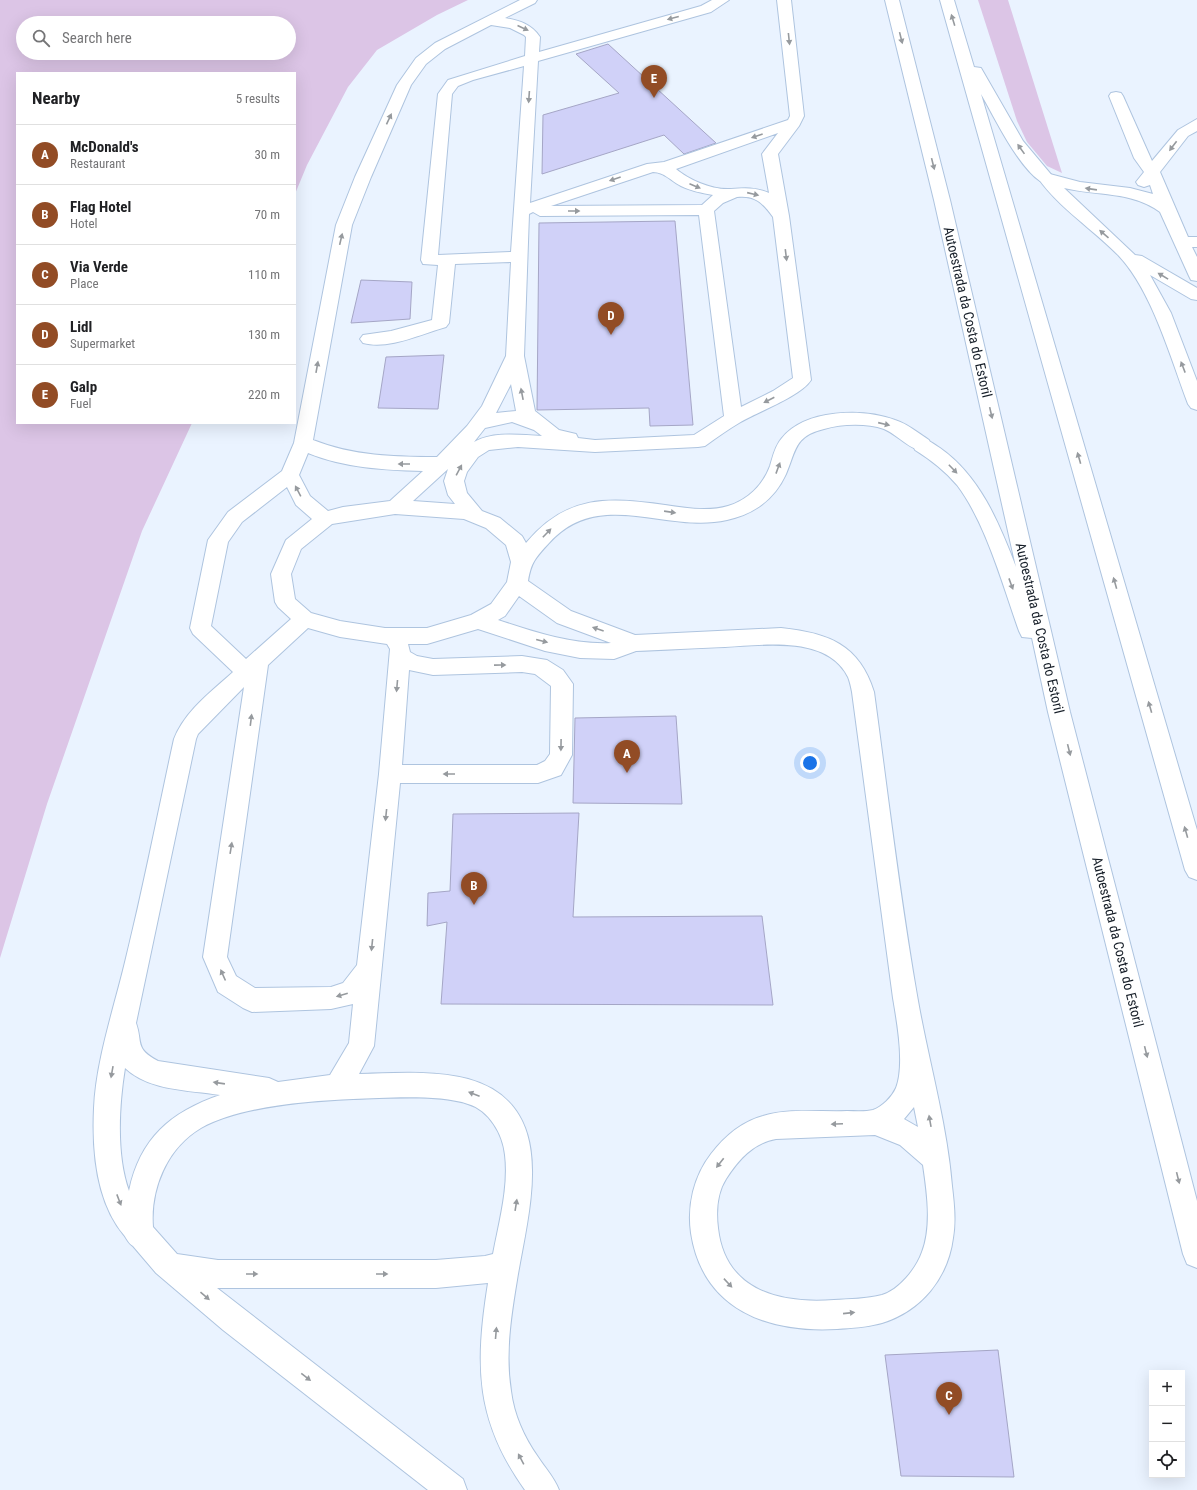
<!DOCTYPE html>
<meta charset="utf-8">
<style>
:root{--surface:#fff;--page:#f2f2f2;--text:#202124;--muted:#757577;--line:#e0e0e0;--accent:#924c25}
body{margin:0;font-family:"Roboto Condensed",sans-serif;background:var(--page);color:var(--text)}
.controls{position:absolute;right:12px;bottom:12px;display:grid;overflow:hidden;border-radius:0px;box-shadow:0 4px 16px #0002}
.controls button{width:36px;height:36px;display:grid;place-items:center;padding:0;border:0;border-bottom:1px solid var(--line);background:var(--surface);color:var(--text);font:20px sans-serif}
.you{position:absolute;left:810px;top:763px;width:14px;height:14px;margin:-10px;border:3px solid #fff;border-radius:50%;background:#1a73e8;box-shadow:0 0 0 6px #1a73e833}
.badge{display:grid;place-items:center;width:26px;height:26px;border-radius:50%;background:var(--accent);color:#fff;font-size:13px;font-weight:700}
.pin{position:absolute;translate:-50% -33px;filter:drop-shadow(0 1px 2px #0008)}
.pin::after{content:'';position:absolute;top:21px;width:14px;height:12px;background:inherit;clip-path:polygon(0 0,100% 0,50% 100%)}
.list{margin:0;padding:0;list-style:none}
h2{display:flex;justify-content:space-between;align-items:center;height:52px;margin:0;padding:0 16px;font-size:17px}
h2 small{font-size:13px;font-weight:400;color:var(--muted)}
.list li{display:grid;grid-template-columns:26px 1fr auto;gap:12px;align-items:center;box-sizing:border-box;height:60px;padding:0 16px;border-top:1px solid var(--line)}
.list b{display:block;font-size:15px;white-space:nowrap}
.list p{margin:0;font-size:13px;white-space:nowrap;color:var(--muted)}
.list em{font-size:13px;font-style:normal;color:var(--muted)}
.icon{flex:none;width:22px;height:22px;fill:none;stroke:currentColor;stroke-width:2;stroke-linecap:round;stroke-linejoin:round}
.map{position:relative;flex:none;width:1197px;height:1490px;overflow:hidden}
.search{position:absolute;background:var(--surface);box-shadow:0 4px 16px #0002;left:16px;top:16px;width:280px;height:44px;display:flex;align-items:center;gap:10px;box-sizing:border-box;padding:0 14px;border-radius:22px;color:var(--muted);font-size:15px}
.panel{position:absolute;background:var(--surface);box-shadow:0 4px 16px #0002;left:16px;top:72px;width:280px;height:352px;border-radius:0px}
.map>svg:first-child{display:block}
.green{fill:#dcc5e6;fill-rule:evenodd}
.building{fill:#d0d1f8;stroke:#a5a6c6}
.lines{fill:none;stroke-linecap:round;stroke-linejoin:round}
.minor-casing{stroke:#aec4df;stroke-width:2}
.highway-casing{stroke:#aec4df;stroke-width:2}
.minor{fill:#fff;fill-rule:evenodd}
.highway{fill:#fff;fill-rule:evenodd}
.oneway{fill:#969a9e}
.labels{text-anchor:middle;stroke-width:3;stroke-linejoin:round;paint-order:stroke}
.street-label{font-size:14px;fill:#161e28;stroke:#fff}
</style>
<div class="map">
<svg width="1197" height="1490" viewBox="0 0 1197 1490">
<rect width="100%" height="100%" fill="#eaf3ff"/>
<g class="green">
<path d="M0 0H468L437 15 377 50 348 87 307 165 295 194V73H17V423H192L142 531 47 804 0 958ZM23 23H289V53H23Z"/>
<path d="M978 0H1008L1062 173 1047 166 1027 142 1017 121Z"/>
</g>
<g class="building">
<path d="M608 44 716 143 684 154 664 135 542 174 543 115 619 93 576 54Z"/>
<path d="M675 221 693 425 650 426 649 408 537 410 539 223Z"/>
<path d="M361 280 412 282 410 319 351 323Z"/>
<path d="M444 355 438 409 378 408 386 357Z"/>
<path d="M676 716 682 804 573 803 575 718Z"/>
<path d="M579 813 573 917 762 916 773 1005 441 1004 447 922 427 926 428 893 450 891 453 814Z"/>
<path d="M998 1350 1014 1477 901 1476 885 1355Z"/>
</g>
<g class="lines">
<g class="minor-casing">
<g id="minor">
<path d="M520 0H537L535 3 505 18C520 21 531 24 540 37L539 52 701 6 712 0H729L711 12 538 61 530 203 647 164 664 162 788 120 790 116 777 0H791L804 116 799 126 778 154 789 216 811 380C800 397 757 412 739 423 727 430 716 438 705 446L698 447 595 452 518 447 489 450 478 457 467 472 464 481 467 493 482 511 500 518 522 536 526 543C566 495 607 497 665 505 686 508 708 512 728 506 748 500 763 485 770 466 773 456 775 446 782 438 805 409 863 408 895 420 908 424 918 433 929 440L931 445 929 450C912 454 899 435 884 429 866 423 842 424 824 429 794 436 796 451 786 474 774 500 754 514 727 520 666 534 599 487 549 543 536 557 531 562 528 581L571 611 635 635 781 628C828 633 859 644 874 692 888 795 900 899 918 1001 929 1063 947 1124 952 1186 954 1203 956 1221 953 1238 948 1278 921 1311 882 1323 868 1327 852 1328 837 1329 768 1333 703 1310 691 1233 687 1205 694 1176 711 1154 725 1136 741 1122 763 1116 789 1108 819 1112 847 1111 855 1111 865 1112 873 1110 882 1107 892 1097 896 1088 905 1065 897 1022 893 998L852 692C851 687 850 682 848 677 827 635 763 645 725 647 695 648 666 650 636 651L614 659 580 658 545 651 478 629 427 644H408L410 652 417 656 433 659 522 656 547 660 563 670 573 684 572 755 561 775 538 783H400L374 1046 359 1074C392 1073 435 1070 468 1079 562 1105 528 1211 517 1280 511 1316 505 1354 511 1391 514 1415 524 1437 538 1457 545 1468 554 1477 559 1490H525C475 1420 475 1365 488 1283L436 1288H217L463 1479 467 1490H428L223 1330 156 1273 133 1246C129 1244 127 1239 124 1235 96 1202 92 1149 94 1108 96 1060 115 1005 126 958 144 885 158 812 174 739 185 711 211 692 233 672L193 634 190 628 208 540 228 512 282 471 294 443 336 225 355 177 397 85 416 58 435 43ZM491 25 510 28 524 35 526 37 525 56 448 80 438 94 421 260 423 264 438 265 432 320 391 331 363 335 360 339 363 343C389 350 421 334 446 327L449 323 455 264 511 262 506 356 482 406 467 426 437 457C395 457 353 456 313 440L352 225 371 177 411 85 426 64 445 49ZM524 66 511 252 438 255 452 94 458 86 473 80ZM778 133 762 154 769 193C755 187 744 188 730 189 712 190 689 180 676 169ZM653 172C664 172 671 181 681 186 691 191 702 193 713 195L702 205 551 206ZM737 197C755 195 763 203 773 217L793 378 773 391 741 407 714 211 723 203ZM533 212 540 216 699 215 724 416 694 435 595 440 578 438 576 434 559 430 535 411 524 356 529 214ZM511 384 516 411 496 413ZM512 422 534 430 542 436C521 435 493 431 474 442L485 428ZM308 453C345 468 384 470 423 471L390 501 343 507 328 511 310 496 299 475ZM448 469 444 481 448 495 455 504 413 501ZM287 487 296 505 312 519 286 540 271 574 275 602 278 607 291 619 246 659 211 626 228 542 242 522ZM395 514 464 519 486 528 506 545 511 562 507 582 491 604 471 615 427 628H385L340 621 311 613 295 599 291 574 301 549 332 524ZM519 596 557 623 611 643C572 645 535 632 498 620L505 616ZM308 628 340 637 387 644 390 649 379 774 357 965 343 983 331 987 255 988 236 976 227 957 268 665ZM409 670 433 675 522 672 535 674 551 686 550 754 545 761 537 765H402ZM244 687 203 957 218 992 243 1008 252 1012 331 1009 353 1004 349 1043 330 1075 278 1082 269 1078 158 1061C134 1048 143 1043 136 1023L196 739 198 734ZM125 1068C149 1091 189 1090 220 1095 171 1112 140 1138 129 1191 116 1155 119 1105 125 1068ZM353 1099C384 1098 439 1094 468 1104 489 1110 503 1134 505 1155 509 1187 499 1222 493 1254L485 1256 436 1260H218L177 1254 153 1227C150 1189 167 1148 201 1128 240 1106 308 1101 353 1099ZM914 1107 918 1127 904 1119ZM875 1135 900 1145 923 1165C927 1192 932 1226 922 1252 916 1269 899 1290 882 1295 867 1299 849 1299 834 1300 780 1304 725 1291 718 1228 716 1212 717 1193 726 1179 738 1160 753 1143 776 1139Z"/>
<path d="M1116 92 1121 93 1123 96 1152 161 1178 130 1197 119V131L1188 136 1160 172 1188 237H1197V247H1192L1197 257V281L1191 280 1189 276 1160 212C1132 191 1097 196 1064 188L1135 255 1142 256 1197 288V300L1191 299 1150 275 1171 313 1197 381V410L1191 408 1188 404C1171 359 1152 291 1119 256 1093 229 1060 209 1038 178L1040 175 1046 173 1080 182 1130 188 1153 194 1150 185 1144 187 1138 185 1136 182 1144 172 1134 158 1109 96 1111 93Z"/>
</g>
</g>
<g class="highway-casing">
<g id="highway">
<path d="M885 0H899L950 200 1070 712 1197 1201V1268L1187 1264 1183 1254 1048 712 1032 638 1022 637 1019 631C1003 586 986 523 957 485 945 471 931 460 915 450L913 445 915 440C926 437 932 443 940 448 980 476 999 523 1016 567L934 200Z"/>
<path d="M940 0H954L974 67 981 68 1023 141 1054 178 1052 181C1047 182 1044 183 1040 181 1017 165 995 118 981 94L1197 830V880L1189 877 1185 870Z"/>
</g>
</g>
<use href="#minor" class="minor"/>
<use href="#highway" class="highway"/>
</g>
<defs><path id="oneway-solid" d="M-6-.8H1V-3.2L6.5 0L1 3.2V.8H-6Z"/></defs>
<g class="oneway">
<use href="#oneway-solid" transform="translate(673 18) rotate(165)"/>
<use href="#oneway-solid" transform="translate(953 20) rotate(-107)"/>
<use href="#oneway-solid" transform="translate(523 28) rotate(24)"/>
<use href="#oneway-solid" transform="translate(901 38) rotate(76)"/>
<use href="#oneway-solid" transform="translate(789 39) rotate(84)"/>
<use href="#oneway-solid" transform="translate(529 97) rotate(94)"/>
<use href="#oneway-solid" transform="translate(389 119) rotate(-65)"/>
<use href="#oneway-solid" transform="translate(757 136) rotate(161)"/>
<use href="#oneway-solid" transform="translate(1173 146) rotate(127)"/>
<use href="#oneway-solid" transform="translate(1021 149) rotate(-125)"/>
<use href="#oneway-solid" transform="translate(933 164) rotate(76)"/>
<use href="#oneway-solid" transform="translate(615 179) rotate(161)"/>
<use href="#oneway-solid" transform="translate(695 186) rotate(23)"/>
<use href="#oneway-solid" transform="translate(1091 189) rotate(-172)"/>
<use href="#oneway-solid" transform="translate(753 194) rotate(13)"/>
<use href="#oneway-solid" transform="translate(574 211)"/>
<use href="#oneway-solid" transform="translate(1104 234) rotate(-139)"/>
<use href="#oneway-solid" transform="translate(341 239) rotate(-77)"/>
<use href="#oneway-solid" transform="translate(786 255) rotate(83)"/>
<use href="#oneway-solid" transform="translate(1163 276) rotate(-149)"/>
<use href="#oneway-solid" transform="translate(317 367) rotate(-80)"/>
<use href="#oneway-solid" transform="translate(1183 367) rotate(-111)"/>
<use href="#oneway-solid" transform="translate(522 394) rotate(-101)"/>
<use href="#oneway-solid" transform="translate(769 400) rotate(153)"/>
<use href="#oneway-solid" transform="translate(991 413) rotate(77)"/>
<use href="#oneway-solid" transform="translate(884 424) rotate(13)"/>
<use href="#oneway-solid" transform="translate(1079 458) rotate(-106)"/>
<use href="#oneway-solid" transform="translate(404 464) rotate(-180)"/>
<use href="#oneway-solid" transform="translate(778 468) rotate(-70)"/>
<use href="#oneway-solid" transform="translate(953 469) rotate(46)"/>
<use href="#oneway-solid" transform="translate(459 470) rotate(-62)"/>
<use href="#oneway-solid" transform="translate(298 491) rotate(-118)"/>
<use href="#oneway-solid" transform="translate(670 512) rotate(8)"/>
<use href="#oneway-solid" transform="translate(547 533) rotate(-46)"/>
<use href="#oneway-solid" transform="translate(1115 583) rotate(-106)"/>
<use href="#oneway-solid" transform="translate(1011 584) rotate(70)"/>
<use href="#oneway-solid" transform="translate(598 629) rotate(-161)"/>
<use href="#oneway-solid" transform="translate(542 641) rotate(14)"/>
<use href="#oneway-solid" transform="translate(500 665) rotate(-1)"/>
<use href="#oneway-solid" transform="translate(397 686) rotate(95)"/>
<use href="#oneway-solid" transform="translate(1150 707) rotate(-106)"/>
<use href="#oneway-solid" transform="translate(251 720) rotate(-83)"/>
<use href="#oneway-solid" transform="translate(561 745) rotate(91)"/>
<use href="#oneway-solid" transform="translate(1069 750) rotate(76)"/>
<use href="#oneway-solid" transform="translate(449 774) rotate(180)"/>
<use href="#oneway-solid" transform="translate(386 815) rotate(96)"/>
<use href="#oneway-solid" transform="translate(1186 832) rotate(-106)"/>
<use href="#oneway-solid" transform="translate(231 848) rotate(-81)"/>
<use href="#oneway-solid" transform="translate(372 945) rotate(96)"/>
<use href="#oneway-solid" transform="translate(223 975) rotate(-114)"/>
<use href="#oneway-solid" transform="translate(342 995) rotate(164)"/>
<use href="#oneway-solid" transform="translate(1146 1052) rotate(76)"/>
<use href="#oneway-solid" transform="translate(112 1072) rotate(100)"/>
<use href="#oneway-solid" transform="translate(219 1083) rotate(-172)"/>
<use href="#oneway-solid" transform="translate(474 1094) rotate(-159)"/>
<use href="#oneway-solid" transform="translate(930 1121) rotate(-100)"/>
<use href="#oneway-solid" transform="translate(837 1124) rotate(178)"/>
<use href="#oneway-solid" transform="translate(720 1163) rotate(128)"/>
<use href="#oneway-solid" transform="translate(1178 1178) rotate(76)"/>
<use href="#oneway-solid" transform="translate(119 1200) rotate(69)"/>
<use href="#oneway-solid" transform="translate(516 1205) rotate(-81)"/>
<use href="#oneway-solid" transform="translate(252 1274)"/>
<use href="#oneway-solid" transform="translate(382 1274)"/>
<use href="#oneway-solid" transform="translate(728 1283) rotate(47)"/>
<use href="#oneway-solid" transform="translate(205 1296) rotate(41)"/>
<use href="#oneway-solid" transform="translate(849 1313) rotate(-6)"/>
<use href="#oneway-solid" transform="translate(496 1333) rotate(-85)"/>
<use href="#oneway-solid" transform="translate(306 1377) rotate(38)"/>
<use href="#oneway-solid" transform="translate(521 1459) rotate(-118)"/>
</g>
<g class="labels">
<g class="street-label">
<text transform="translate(968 312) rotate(77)" y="5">Autoestrada da Costa do Estoril</text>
<text transform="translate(1040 628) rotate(77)" y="5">Autoestrada da Costa do Estoril</text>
<text transform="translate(1118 942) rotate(76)" y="5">Autoestrada da Costa do Estoril</text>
</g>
</g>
</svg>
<div class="controls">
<button>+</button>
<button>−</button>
<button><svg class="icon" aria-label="locate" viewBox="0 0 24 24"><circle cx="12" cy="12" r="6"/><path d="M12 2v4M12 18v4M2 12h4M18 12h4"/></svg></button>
</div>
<div class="you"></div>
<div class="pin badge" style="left:627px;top:773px">A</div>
<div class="pin badge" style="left:474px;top:905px">B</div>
<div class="pin badge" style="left:949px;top:1415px">C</div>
<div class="pin badge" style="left:611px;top:335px">D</div>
<div class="pin badge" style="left:654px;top:98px">E</div>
<div class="search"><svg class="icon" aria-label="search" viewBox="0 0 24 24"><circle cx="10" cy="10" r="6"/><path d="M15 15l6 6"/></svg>Search here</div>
<section class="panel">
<h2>Nearby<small>5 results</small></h2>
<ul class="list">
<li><span class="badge">A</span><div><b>McDonald's</b><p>Restaurant</p></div><em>30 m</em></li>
<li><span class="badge">B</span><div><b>Flag Hotel</b><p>Hotel</p></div><em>70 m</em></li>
<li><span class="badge">C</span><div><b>Via Verde</b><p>Place</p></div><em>110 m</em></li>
<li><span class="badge">D</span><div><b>Lidl</b><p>Supermarket</p></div><em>130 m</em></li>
<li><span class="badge">E</span><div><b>Galp</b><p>Fuel</p></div><em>220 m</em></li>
</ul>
</section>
</div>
